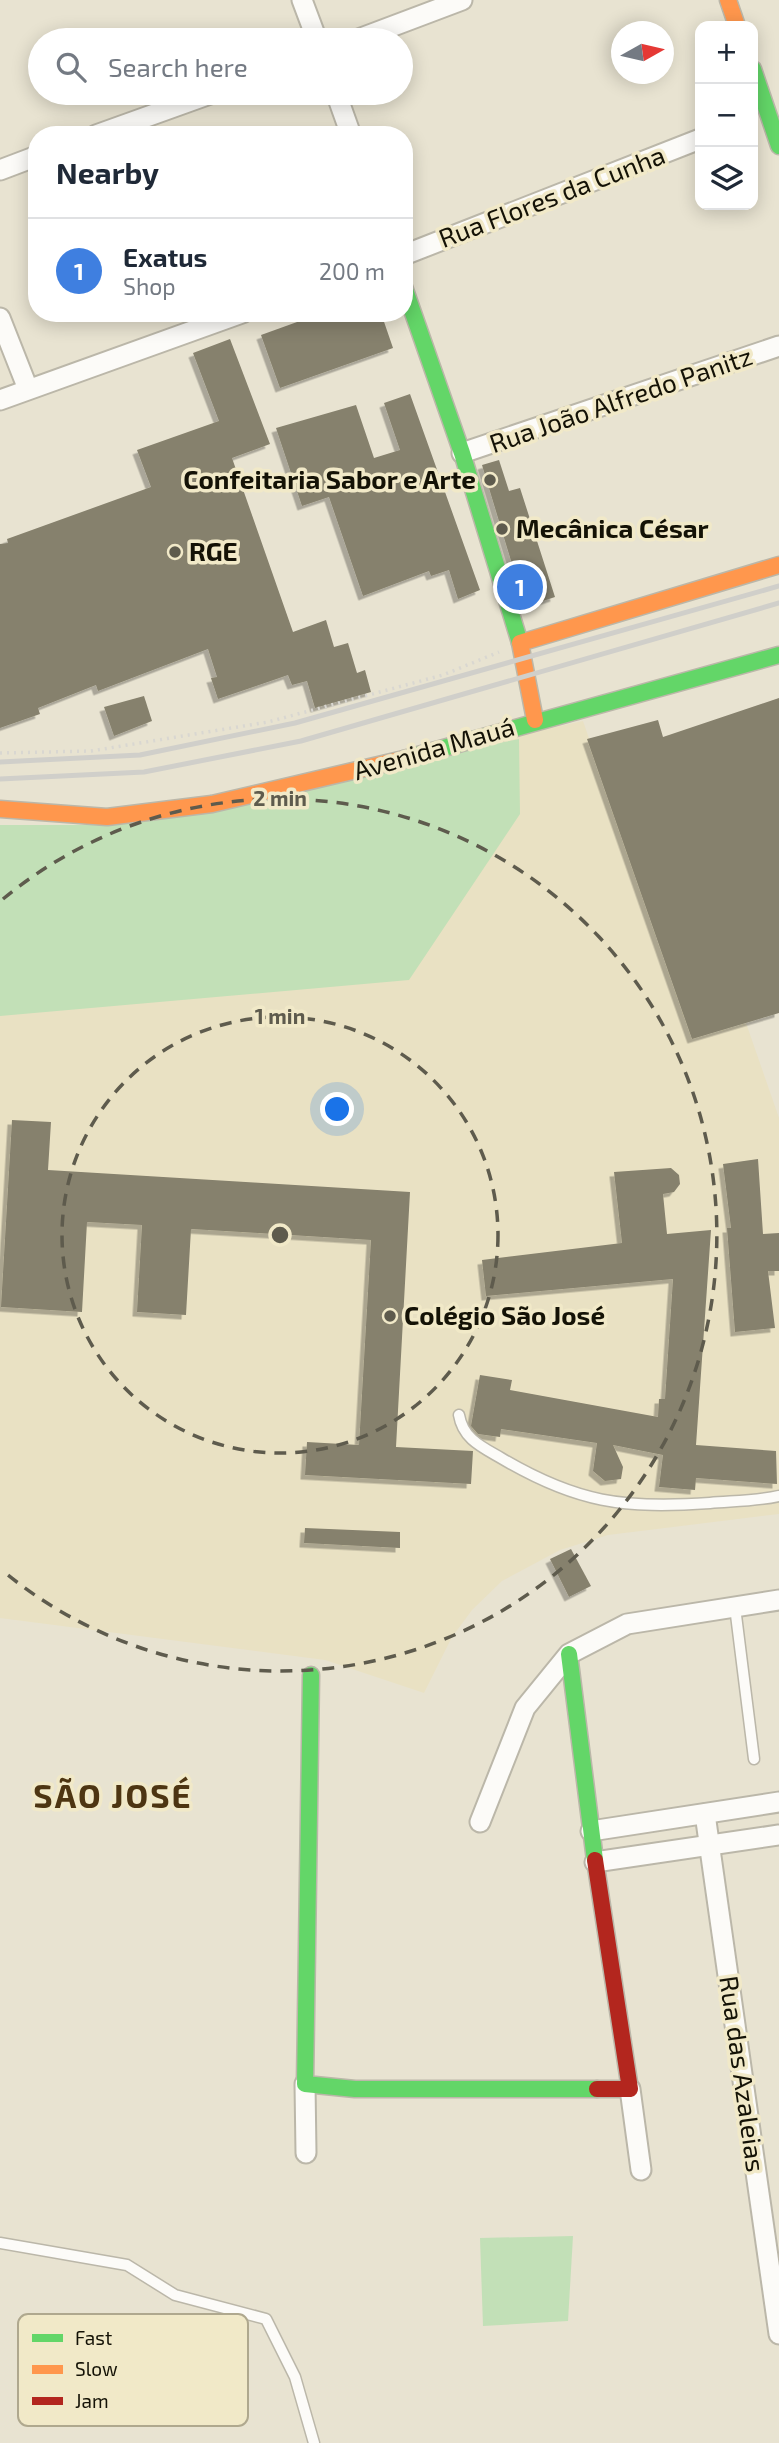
<!DOCTYPE html>
<meta charset="utf-8">
<style>
:root{--surface:#fff;--page:#f2f2f3;--text:#1f2937;--muted:#747a83;--line:#e0e1e3;--accent:#5e5b4d}
body{margin:0;font-family:"Exo 2",sans-serif;background:var(--page);color:var(--text)}
.controls{position:absolute;right:21px;top:21px;display:grid;overflow:hidden;border-radius:14px;box-shadow:0 4px 18px #0003}
.controls button{width:63px;height:63px;display:grid;place-items:center;padding:0;border:0;border-bottom:2px solid var(--line);background:var(--surface);color:var(--text);font:35px sans-serif}
.compass{position:absolute;left:611px;top:21px;width:63px;height:63px;border-radius:50%;background:var(--surface);box-shadow:0 4px 18px #0003;rotate:82deg}
.you{position:absolute;left:338px;top:1110px;width:24px;height:24px;margin:-18px;border:5px solid #fff;border-radius:50%;background:#1a73e8;box-shadow:0 0 0 10px #1a73e833}
.badge{display:grid;place-items:center;width:46px;height:46px;border-radius:50%;background:var(--accent);color:#fff;font-size:23px;font-weight:700}
.pin{position:absolute;translate:-50% -50%;border:4px solid #fff;box-shadow:0 2px 7px #0006}
.list{margin:0;padding:0;list-style:none}
h2{display:flex;justify-content:space-between;align-items:center;height:91px;margin:0;padding:0 28px;font-size:30px}
h2 small{font-size:23px;font-weight:400;color:var(--muted)}
.list li{display:grid;grid-template-columns:46px 1fr auto;gap:21px;align-items:center;box-sizing:border-box;height:105px;padding:0 28px;border-top:2px solid var(--line)}
.list b{display:block;font-size:26px;white-space:nowrap}
.list p{margin:0;font-size:23px;white-space:nowrap;color:var(--muted)}
.list em{font-size:23px;font-style:normal;color:var(--muted)}
.icon{flex:none;width:38px;height:38px;fill:none;stroke:currentColor;stroke-width:2;stroke-linecap:round;stroke-linejoin:round}
.map{position:relative;flex:none;width:779px;height:2443px;overflow:hidden}
.search{position:absolute;background:var(--surface);box-shadow:0 4px 18px #0003;left:28px;top:28px;width:385px;height:77px;display:flex;align-items:center;gap:18px;box-sizing:border-box;padding:0 24px;border-radius:38px;color:var(--muted);font-size:26px}
.panel{position:absolute;background:var(--surface);box-shadow:0 4px 18px #0003;left:28px;top:126px;width:385px;height:196px;border-radius:28px}
.map>svg:first-child{display:block}
.built{fill:#e9e1c3}
.green{fill:#c2e0b7}
.building{fill:#86816d;filter:url(#shadow)}
.lines{fill:none;stroke-linecap:round;stroke-linejoin:round}
.lane-casing{stroke:#bbb7a9;stroke-width:13}
.street-casing{stroke:#bbb7a9;stroke-width:23}
.fast-casing{stroke:#bbb7a9;stroke-width:19}
.slow-casing{stroke:#bbb7a9;stroke-width:19}
.jam-casing{stroke:#bbb7a9;stroke-width:19}
.path{stroke:#d9d7d1;stroke-width:3.5;stroke-dasharray:2 5;stroke-linecap:butt}
.lane{stroke:#fcfbf8;stroke-width:10}
.street{stroke:#fcfbf8;stroke-width:19}
.fast{stroke:#63d668;stroke-width:16}
.slow{stroke:#ff974d;stroke-width:16}
.jam{stroke:#b3261e;stroke-width:16}
.rail{stroke:#d0cfca;stroke-width:5}
.ring{fill:none;stroke:#5e5b4d;stroke-width:3.5;stroke-dasharray:12 9}
.poi-dot{fill:#5e5b4d;stroke:#f1e9c8;stroke-width:2.5}
.labels{text-anchor:middle;stroke-width:7;stroke-linejoin:round;paint-order:stroke}
.street-label{font-size:26px;fill:#141206;stroke:#f1e9c8}
.poi-label{font-size:26px;font-weight:bold;fill:#141206;stroke:#f1e9c8;text-anchor:start}
.district-label{font-size:33px;font-weight:bold;letter-spacing:2px;fill:#4d3512;stroke:#f1e9c8}
.key{fill:#f1e9c8;stroke:#afa88e;stroke-width:2}
.key-label{font-size:19px;fill:#141206}
.centre{fill:#5e5b4d;stroke:#f1e9c8;stroke-width:3.5}
.ring-label{font-size:21px;text-anchor:middle;font-weight:bold;fill:#5e5b4d;stroke:#f1e9c8;stroke-width:7;stroke-linejoin:round;paint-order:stroke}
</style>
<div class="map">
<svg width="779" height="2443" viewBox="0 0 779 2443">
<defs>
<filter id="shadow"><feDropShadow dx="-4.5" dy="4.5" stdDeviation="0" flood-color="#0004"/></filter>
</defs>
<rect width="100%" height="100%" fill="#e8e3d1"/>
<path class="built" d="M583 721 692 1038 746 1023 779 1118V1514L608 1535 560 1550 502 1581 472 1610 452 1637 424 1693 325 1660 0 1618V825H103Z"/>
<g class="green">
<path d="M519 739 520 814 409 980 0 1016V825H103Z"/>
<path d="M573 2236 568 2321 483 2326 480 2238Z"/>
</g>
<g class="building">
<path d="M322 313H381L393 348 280 388 261 335Z"/>
<path d="M230 339 270 444 232 458 293 632 326 620 334 647 348 643 357 673 365 670 371 692 315 708 307 681 292 685 288 675 218 699 211 678 217 677 208 649 98 691 96 685 38 708 40 714 0 728V544L8 543 7 539 151 487 137 450 219 421 193 353Z"/>
<path d="M410 394 480 590 458 599 449 570 431 576 429 571 363 596 329 497 302 506 276 428 356 405 374 458 400 450 384 403Z"/>
<path d="M499 460 509 491 520 488 555 597 525 607 482 465Z"/>
<path d="M144 696 152 721 114 736 104 707Z"/>
<path d="M779 698V1013L692 1039 587 739 658 720 663 737Z"/>
<path d="M12 1120 51 1122 48 1170 410 1192 396 1447 473 1451 471 1484 305 1475 307 1442 359 1445 371 1240 191 1229 186 1315 137 1312 142 1225 87 1222 82 1312 1 1307Z"/>
<path d="M758 1159 763 1234 779 1233V1271H768L775 1328 735 1332 727 1228H731L723 1164Z"/>
<path d="M671 1168 679 1175 680 1184 674 1192 663 1194 667 1234 711 1230 696 1445 776 1451 777 1484 696 1478 695 1490 659 1487 663 1455 613 1445 623 1467 621 1479 605 1481 593 1471 597 1443 501 1429 500 1437 478 1434 471 1426 480 1375 512 1380 510 1390 658 1417 659 1399H665L673 1279 486 1296 482 1260 622 1243 614 1172Z"/>
<path d="M305 1528 400 1532V1548L304 1543Z"/>
<path d="M571 1549 591 1586 569 1597 550 1559Z"/>
</g>
<g class="lines">
<g class="lane-casing">
<g id="lane">
<path d="M459 1415C463 1439 482 1447 501 1458 577 1503 624 1509 710 1503 733 1501 757 1501 779 1496"/>
<path d="M735 1607 754 1759"/>
<path d="M0 2243 127 2265 175 2295 266 2319 295 2377 314 2443"/>
</g>
</g>
<g class="street-casing">
<g id="street">
<path d="M302 0 317 40"/>
<path d="M356 40 462 0"/>
<path d="M336 93 351 135"/>
<path d="M96 135 213 93"/>
<path d="M0 170 37 156"/>
<path d="M404 255 700 139"/>
<path d="M0 318 28 389"/>
<path d="M0 400 242 313"/>
<path d="M462 453 779 346"/>
<path d="M705 1814 779 2334"/>
<path d="M480 1822 525 1708 569 1654 627 1624 779 1600"/>
<path d="M591 1831 779 1802"/>
<path d="M595 1862 779 1835"/>
<path d="M305 2084 306 2153"/>
<path d="M630 2089 641 2170"/>
</g>
</g>
<g class="fast-casing">
<g id="fast">
<path d="M753 69 779 146"/>
<path d="M404 287 462 453 520 643"/>
<path d="M404 759 779 655"/>
<path d="M569 1654 595 1860"/>
<path d="M311 1675 305 2084 355 2089H597"/>
</g>
</g>
<g class="slow-casing">
<g id="slow">
<path d="M728 0 737 26"/>
<path d="M535 720 520 643 779 565"/>
<path d="M0 809 107 817 212 804 404 759"/>
</g>
</g>
<g class="jam-casing">
<path id="jam" d="M595 1860 630 2089H597"/>
</g>
<path class="path" d="M0 753 91 751 268 722 443 675 499 652"/>
<use href="#lane" class="lane"/>
<use href="#street" class="street"/>
<use href="#fast" class="fast"/>
<use href="#slow" class="slow"/>
<use href="#jam" class="jam"/>
<g class="rail">
<path d="M0 762 140 755 295 723 779 586"/>
<path d="M0 779 144 772 301 741 779 603"/>
</g>
</g>
<g class="ring">
<circle cx="280" cy="1235" r="218"/>
<path d="M3 899A436 436 0 1 1 3 1571"/>
</g>
<g class="poi-dot">
<circle cx="490" cy="480" r="7"/>
<circle cx="502" cy="529" r="7"/>
<circle cx="175" cy="552" r="7"/>
<circle cx="390" cy="1316" r="7"/>
</g>
<g class="labels">
<g class="street-label">
<text transform="translate(552 197) rotate(-21)" y="9">Rua Flores da Cunha</text>
<text transform="translate(621 400) rotate(-19)" y="9">Rua João Alfredo Panitz</text>
<text transform="translate(434 749) rotate(-16)" y="9">Avenida Mauá</text>
<text transform="translate(742 2074) rotate(82)" y="9">Rua das Azaleias</text>
</g>
<g class="poi-label">
<text x="476" y="489" text-anchor="end">Confeitaria Sabor e Arte</text>
<text x="516" y="538">Mecânica César</text>
<text x="189" y="561">RGE</text>
<text x="404" y="1325">Colégio São José</text>
</g>
<g class="district-label">
<text x="113" y="1808">SÃO JOSÉ</text>
</g>
</g>
<rect x="18" y="2314" width="230" height="112" rx="10" class="key"/>
<rect x="32" y="2334" width="31" height="8" fill="#63d668"/>
<rect x="32" y="2365" width="31" height="9" fill="#ff974d"/>
<rect x="32" y="2397" width="31" height="8" fill="#b3261e"/>
<g class="key-label">
<text x="75" y="2345">Fast</text>
<text x="75" y="2376">Slow</text>
<text x="75" y="2408">Jam</text>
</g>
<circle cx="280" cy="1235" r="10" class="centre"/>
<g class="ring-label">
<text x="280" y="806">2 min</text>
<text x="280" y="1024">1 min</text>
</g>
</svg>
<div class="controls">
<button>+</button>
<button>−</button>
<button><svg class="icon" aria-label="layers" viewBox="0 0 24 24"><path d="M12 4l9 5-9 5-9-5zM3 14l9 5 9-5"/></svg></button>
</div>
<svg class="compass" viewBox="-18 -18 36 36"><path d="M0-13l5 13h-10z" fill="#e53935"/><path d="M0 13l5-13h-10z" fill="#747a83"/></svg>
<div class="you"></div>
<div class="pin badge" style="left:520px;top:587px;background:#3f7fe0">1</div>
<div class="search"><svg class="icon" aria-label="search" viewBox="0 0 24 24"><circle cx="10" cy="10" r="6"/><path d="M15 15l6 6"/></svg>Search here</div>
<section class="panel">
<h2>Nearby<small></small></h2>
<ul class="list">
<li><span class="badge" style="background:#3f7fe0">1</span><div><b>Exatus</b><p>Shop</p></div><em>200 m</em></li>
</ul>
</section>
</div>
